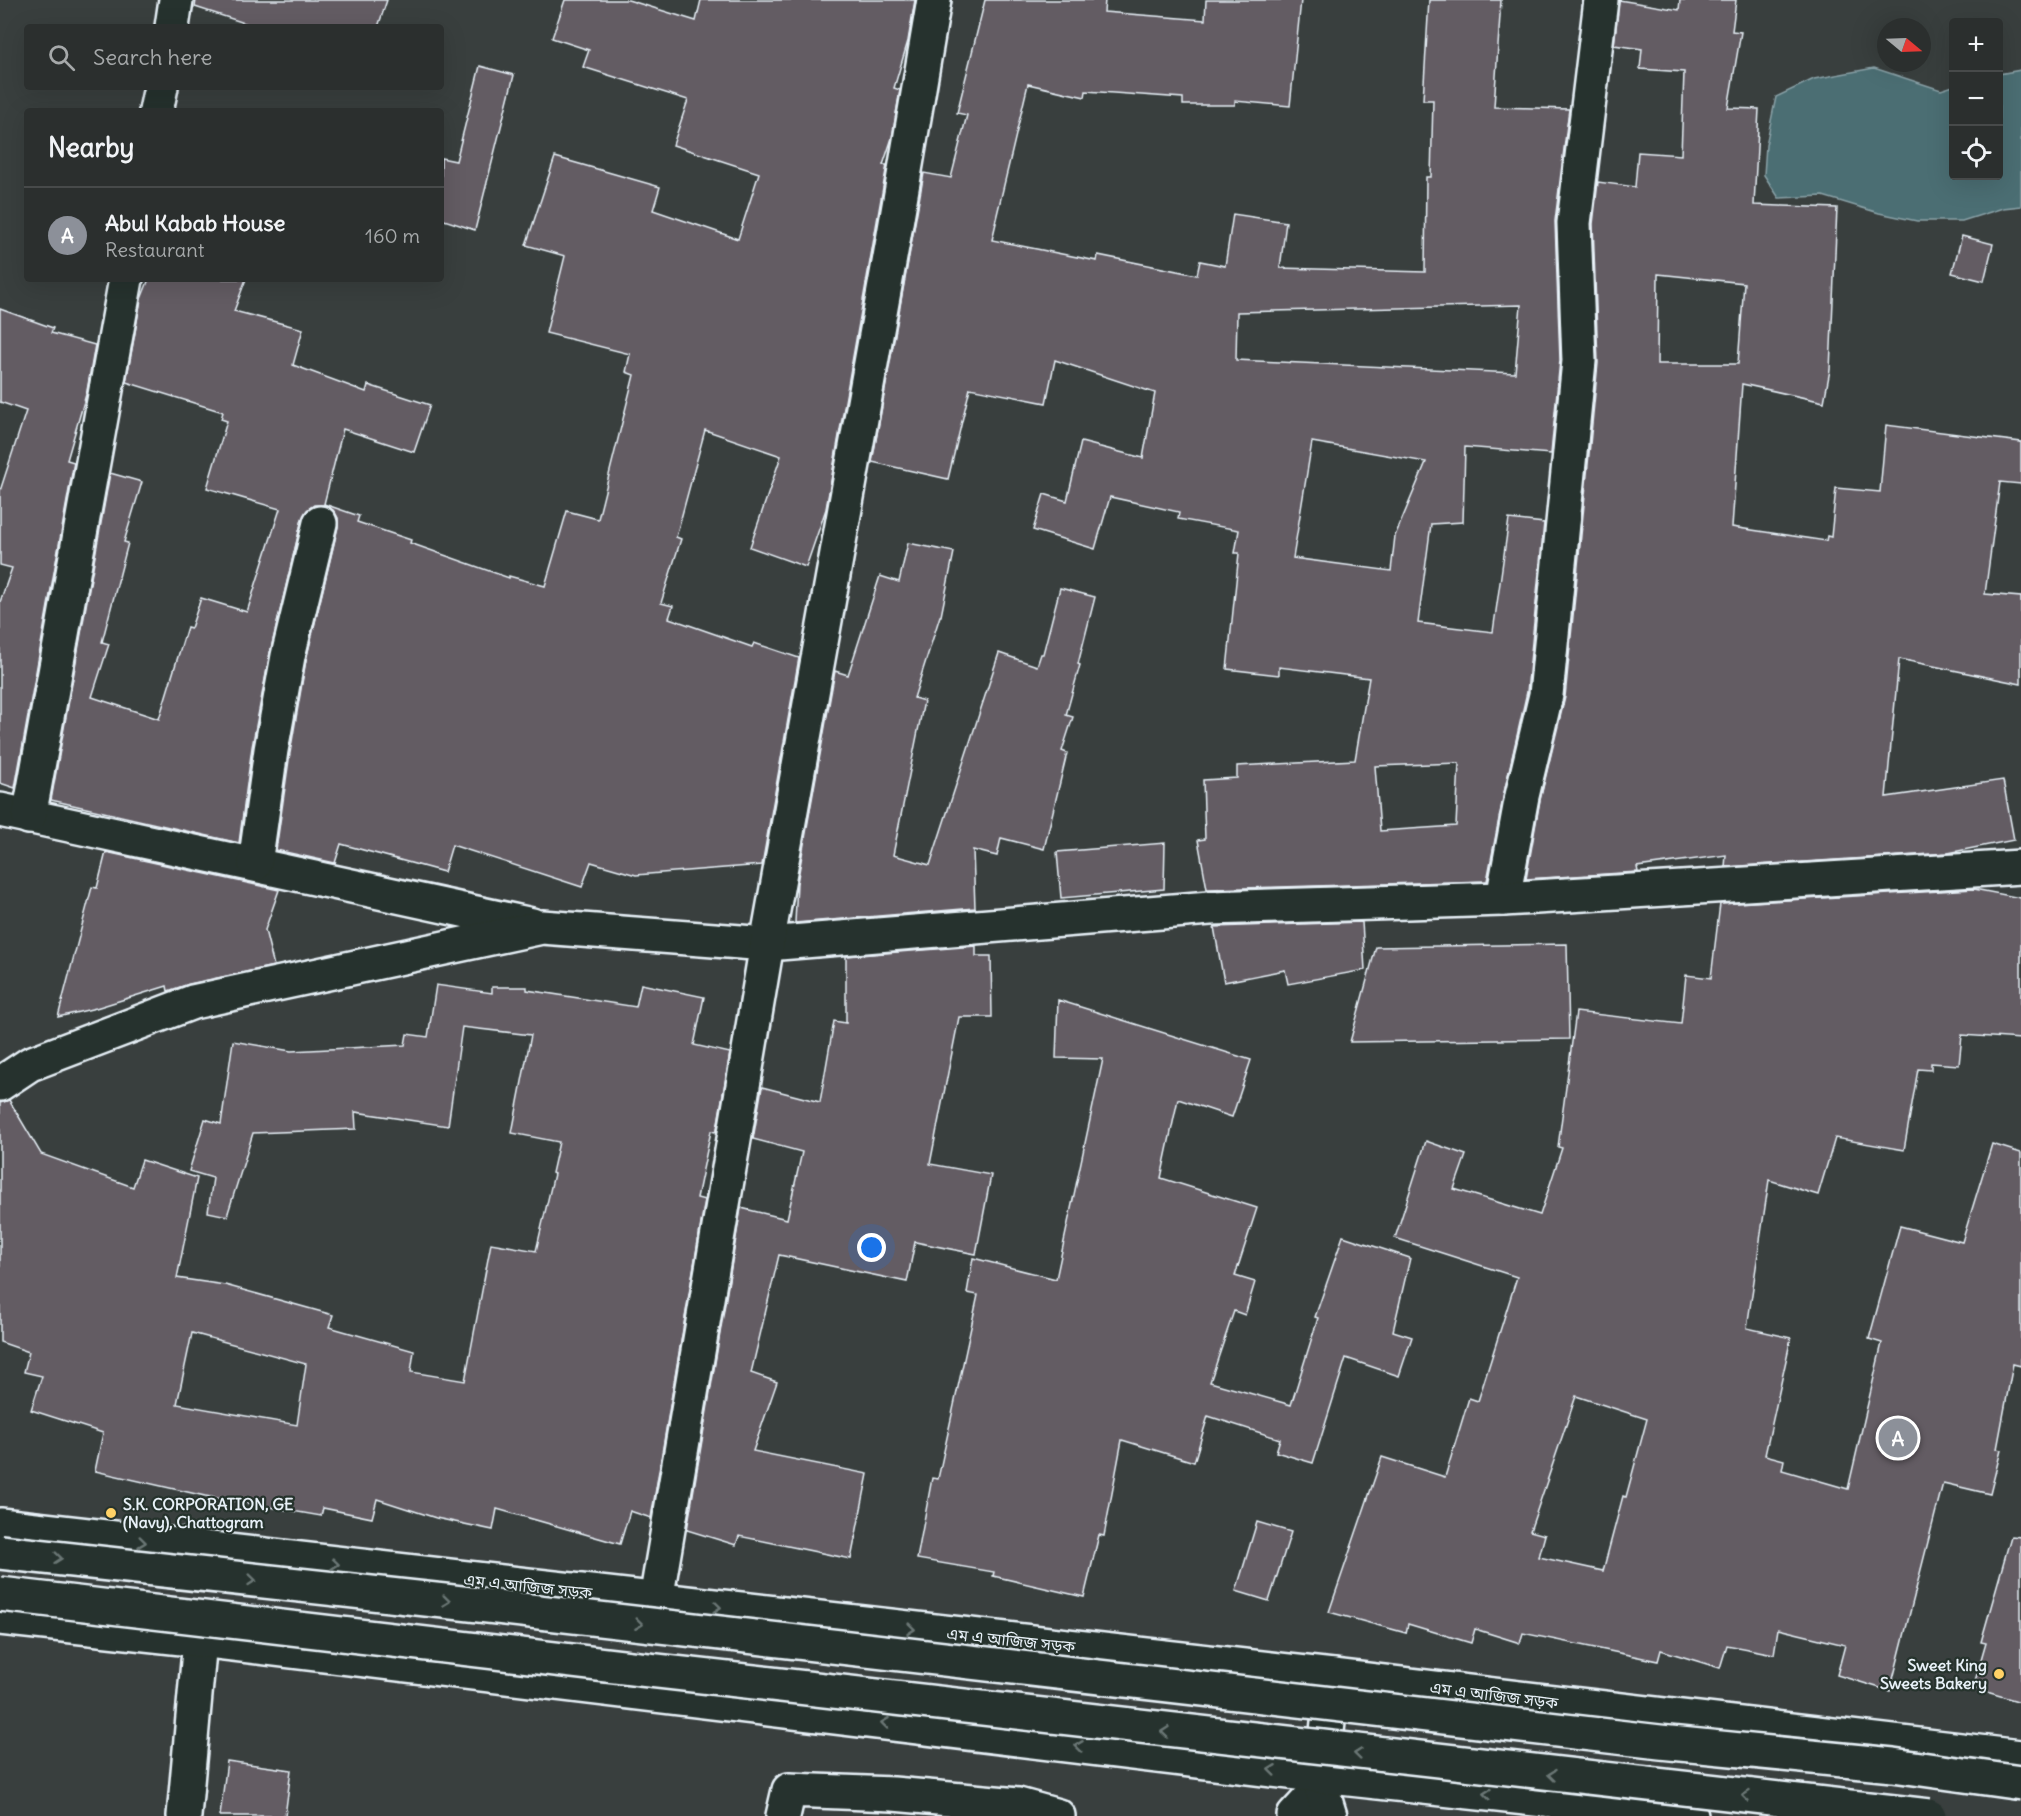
<!DOCTYPE html>
<meta charset="utf-8">
<style>
:root{--surface:#2b2f2e;--page:#333736;--text:#f1f3f6;--muted:#a6a9aa;--line:#474a4a;--accent:#8c9099}
body{margin:0;font-family:Delius,"Noto Sans Bengali",sans-serif;background:var(--page);color:var(--text)}
.controls{position:absolute;right:18px;top:18px;display:grid;overflow:hidden;border-radius:6px;box-shadow:0 6px 24px #0002}
.controls button{width:54px;height:54px;display:grid;place-items:center;padding:0;border:0;border-bottom:2px solid var(--line);background:var(--surface);color:var(--text);font:30px sans-serif}
.compass{position:absolute;left:1877px;top:18px;width:54px;height:54px;border-radius:50%;background:var(--surface);box-shadow:0 6px 24px #0002;rotate:109deg}
.you{position:absolute;left:872px;top:1248px;width:21px;height:21px;margin:-15px;border:4px solid #fff;border-radius:50%;background:#1a73e8;box-shadow:0 0 0 9px #1a73e833}
.badge{display:grid;place-items:center;width:39px;height:39px;border-radius:50%;background:var(--accent);color:#fff;font-size:20px;font-weight:700}
.pin{position:absolute;translate:-50% -50%;border:3px solid #fff;box-shadow:0 2px 6px #0006}
.list{margin:0;padding:0;list-style:none}
h2{display:flex;justify-content:space-between;align-items:center;height:78px;margin:0;padding:0 24px;font-size:26px}
h2 small{font-size:20px;font-weight:400;color:var(--muted)}
.list li{display:grid;grid-template-columns:39px 1fr auto;gap:18px;align-items:center;box-sizing:border-box;height:96px;padding:0 24px;border-top:2px solid var(--line)}
.list b{display:block;font-size:22px;white-space:nowrap}
.list p{margin:0;font-size:20px;white-space:nowrap;color:var(--muted)}
.list em{font-size:20px;font-style:normal;color:var(--muted)}
.icon{flex:none;width:33px;height:33px;fill:none;stroke:currentColor;stroke-width:2;stroke-linecap:round;stroke-linejoin:round}
.map{position:relative;flex:none;width:2021px;height:1816px;overflow:hidden}
.search{position:absolute;background:var(--surface);box-shadow:0 6px 24px #0002;left:24px;top:24px;width:420px;height:66px;display:flex;align-items:center;gap:15px;box-sizing:border-box;padding:0 21px;border-radius:6px;color:var(--muted);font-size:22px}
.panel{position:absolute;background:var(--surface);box-shadow:0 6px 24px #0002;left:24px;top:108px;width:420px;height:174px;border-radius:6px}
.map>svg:first-child{display:block}
.water{fill:#4c6e73;stroke:#8aa2a8;stroke-width:1.5}
.building{fill:#645c64;stroke:#e8f1f8;stroke-width:1.5;fill-rule:evenodd}
.lines{fill:none;stroke-linecap:round;stroke-linejoin:round}
.minor-casing{stroke:#e8f1f8;stroke-width:38}
.major-casing{stroke:#e8f1f8;stroke-width:38}
.minor{stroke:#26332d;stroke-width:33}
.major{stroke:#26332d;stroke-width:33}
.highway-bridge-casing{stroke:#e8f1f8;stroke-width:38;stroke-linecap:butt}
.highway-bridge{stroke:#26332d;stroke-width:33}
.oneway{stroke:#6a7674}
.poi-dot{fill:#ffd166;stroke:#26332d;stroke-width:2}
.labels{text-anchor:middle;stroke-width:4.5;stroke-linejoin:round;paint-order:stroke}
.poi-label{font-size:16px;font-weight:bold;fill:#e8f1f8;stroke:#26332d;text-anchor:start}
.street-label{font-size:16px;fill:#e8f1f8;stroke:#26332d}
</style>
<div class="map">
<svg width="2021" height="1816" viewBox="0 0 2021 1816">
<rect width="100%" height="100%" fill="#393f3e"/>
<filter id="ink" filterUnits="userSpaceOnUse"><feTurbulence type="fractalNoise" baseFrequency=".0167" numOctaves="2"/><feDisplacementMap in="SourceGraphic" scale="12" xChannelSelector="R" yChannelSelector="G"/><feConvolveMatrix kernelMatrix="1 2 1 2 8 2 1 2 1" color-interpolation-filters="sRGB"/></filter>
<g filter="url(#ink)">
<path class="water" d="M1874 68 1941 90 1953 86 1954 176H1998L1999 74 2021 70V206L2003 208 1962 221H1917L1879 213 1823 196 1779 198 1764 175 1766 145 1776 97 1814 79Z"/>
<g class="building">
<path d="M196 0H387L378 27H257L195 7Z"/>
<path d="M565 0H628L696 21 701 0H915L908 41 894 88 900 90 892 138 883 165H887L826 509 806 567 750 547 781 456 705 430 676 537 681 539 661 603 673 606 669 618 752 647 754 643 799 658 762 865 636 875 591 862 582 887 452 845 444 872 341 844 335 863 276 850 290 753 306 660 338 527V518L333 510 324 505H314L307 510 302 519 270 653 252 747 239 843 51 800 110 473 142 482 124 542 128 543 102 642 109 644 92 697 159 719 187 627 191 628 201 598 247 612 280 509 207 488 227 421 221 419 223 412 126 382 141 299 149 279H246L234 311 303 329 293 365 366 392 368 385 430 405 414 452 343 429 324 504 359 516 357 522 411 540 410 543 509 578V576L545 586 567 511 598 519 634 375 626 372 630 354 546 333 565 256 526 245 555 157 660 187 653 210 738 239 759 173 673 145 688 100 583 67 589 50 552 38Z"/>
<path d="M985 0H1105L1104 12 1205 20 1206 0H1301L1290 106 1235 101V105H1183V98L1086 91 1085 97 1028 84 995 223H996L992 240 1097 261 1098 255 1197 275 1200 261 1225 266 1233 214 1286 222 1280 268 1425 272 1426 177H1431L1433 100H1423L1429 0H1501L1494 107 1569 109 1555 221 1560 360 1551 454 1465 447 1463 522 1431 524 1418 623 1493 632 1509 519 1544 523 1527 692 1504 793 1487 881 1207 889 1198 840 1205 839 1203 780 1237 778V766L1355 760 1369 678 1279 667V675L1227 669 1239 553H1235L1239 530 1178 519 1179 512 1110 497 1095 549 1033 530 1044 494 1067 501 1081 442 1143 458 1155 393 1055 360 1046 403 970 388 948 479 872 462 924 173 951 178 967 115 957 113ZM1521 305 1515 373 1236 360 1237 312ZM1312 442 1426 462 1395 536 1391 571 1293 558ZM1459 763 1456 826 1380 831 1375 766Z"/>
<path d="M1619 0 1679 10 1680 0H1736L1732 31 1741 32 1728 108 1759 109 1754 205 1837 208 1830 370 1824 402 1742 384 1732 527 1826 541 1827 536 1831 537 1836 488 1880 492 1886 425 2021 442V484L2000 482 1985 594 2021 597V684L1899 659 1886 797 2003 780 2014 840 1948 853 1725 867 1726 855 1637 867 1638 872 1526 879 1540 800 1565 697 1598 363 1593 224 1598 182 1635 187 1638 152 1681 155 1684 72 1640 69 1642 49 1614 45ZM1658 274 1744 283 1738 364H1657Z"/>
<path d="M480 66 514 75 475 230 441 219V158L456 161Z"/>
<path d="M1962 236 1993 244 1984 281 1952 273Z"/>
<path d="M0 309 53 328 51 333 95 345 87 391 67 460 74 462 15 788 0 783V602L12 568 0 565V491L26 411 0 402Z"/>
<path d="M908 543 954 552 941 616H940L914 698 924 701 893 855 930 865 999 653 1037 666 1041 654H1043L1060 588 1095 597 1078 664 1080 665 1066 715 1073 717 1062 751 1067 753 1044 849 1001 838 997 856 973 850 975 908 795 923 797 883 835 671 848 675 880 576 899 582Z"/>
<path d="M1165 843 1164 889 1061 898 1057 852Z"/>
<path d="M106 852 279 890 265 930 274 966 189 984 168 991 167 986 96 1008 58 1017 92 887 97 888Z"/>
<path d="M1974 889 2021 898V1039L1962 1035 1959 1065 1931 1063V1070L1918 1069 1904 1150 1835 1138 1818 1195 1769 1180 1747 1328 1791 1338 1765 1455 1784 1460 1782 1470 1848 1489 1882 1343 1869 1339 1900 1226 1962 1242 1992 1144 2021 1153V1366L2013 1364 1997 1449 2001 1450 1990 1494 1943 1483 1890 1691 1837 1675 1845 1645 1778 1629 1774 1654 1727 1645 1720 1668 1661 1650 1658 1661 1523 1633 1520 1643 1475 1629 1471 1643 1408 1624 1406 1633 1329 1612 1382 1457 1445 1477 1469 1398 1478 1401 1517 1277 1395 1238 1426 1141 1466 1155 1454 1189 1540 1215 1562 1148 1558 1147 1576 1012 1681 1024 1686 975 1711 978 1720 904ZM1576 1396 1647 1419 1626 1497 1623 1496 1603 1571 1539 1557 1545 1535 1530 1531Z"/>
<path d="M1362 922 1365 970 1288 984 1285 970 1224 982 1214 927Z"/>
<path d="M1567 944 1569 1039 1350 1042 1376 947Z"/>
<path d="M976 946V956H991L992 1017H959L930 1164 991 1175 976 1254 915 1242 907 1282 779 1255 751 1373 777 1382 753 1451 868 1474 851 1559 739 1536 736 1545 687 1530 741 1208 787 1219 802 1152 753 1139 762 1087 820 1102 834 1021 846 1023V956Z"/>
<path d="M641 984 704 997 694 1045 730 1053 717 1129 715 1132 711 1131 697 1198 705 1200 651 1518 630 1511 620 1544 497 1509 493 1530 436 1518 377 1499 372 1518 323 1508 321 1516 205 1496 95 1471 103 1433 31 1410 42 1376 24 1372 29 1352 0 1342V1103L9 1100 41 1154 133 1187 142 1160 197 1178 177 1278 225 1285 333 1315 329 1327 414 1351 411 1372 465 1381 491 1243 536 1251 554 1174 552 1173 559 1142 512 1133 531 1035 462 1027 448 1126 355 1112 356 1129 253 1133 227 1216 208 1212 213 1178 189 1171 205 1119 221 1124 233 1041 291 1051 405 1045 407 1034 428 1037 436 985 492 993V987H527V990L636 1007ZM192 1333 306 1364 297 1425 177 1404Z"/>
<path d="M1058 1000 1251 1060 1232 1117 1178 1099 1161 1178 1257 1208 1235 1276 1255 1282 1245 1315 1234 1311 1210 1382 1291 1405 1318 1318 1315 1317 1343 1236 1410 1258 1393 1331 1412 1337 1399 1376 1346 1358 1313 1463 1276 1452 1280 1439 1208 1416 1194 1462 1122 1440 1104 1536 1099 1535 1084 1597 993 1576 994 1572 917 1559 932 1478 938 1479 978 1295 967 1293 973 1258 1056 1279 1103 1059 1056 1058Z"/>
<path d="M1257 1522 1291 1532 1269 1601 1236 1591Z"/>
<path d="M2011 1536 2021 1537V1702L1973 1688 1986 1643 1981 1642Z"/>
<path d="M227 1761 291 1770 285 1816H220Z"/>
</g>
<g class="lines">
<g class="minor-casing">
<g id="minor">
<path d="M172 27 176 0"/>
<path d="M156 111 161 87"/>
<path d="M0 810 532 925"/>
<path d="M29 817 126 279"/>
<path d="M255 864 271 750 288 656 320 523"/>
<path d="M1503 899 1522 796 1546 695 1579 361 1574 223 1601 0"/>
<path d="M0 1084 30 1064 193 1002 542 927 767 944 1210 908 1503 899 2021 867"/>
<path d="M656 1600 767 944 894 235 934 0"/>
<path d="M184 1816 200 1640"/>
<path d="M783 1816 789 1790 893 1794 1018 1805 1058 1816"/>
<path d="M1294 1816 1321 1787"/>
<path d="M1330 1816 1321 1787 1333 1676"/>
</g>
</g>
<g class="major-casing">
<g id="major">
<path d="M0 1525 1333 1676 2021 1757"/>
<path d="M0 1618 200 1640 1322 1776 1691 1816"/>
</g>
</g>
<use href="#minor" class="minor"/>
<use href="#major" class="major"/>
<g class="highway-bridge-casing">
<g id="highway-bridge">
<path d="M0 1552 444 1601 1660 1742 1893 1765 2021 1783"/>
<path d="M0 1594C643 1668 1286 1748 1929 1816"/>
</g>
</g>
<use href="#highway-bridge" class="highway-bridge"/>
</g>
<defs><path id="oneway-chevron" d="M-2-3.5L2.5 0L-2 3.5" fill="none" stroke-width="1.6" stroke-linecap="round" stroke-linejoin="round" transform="scale(1.5)"/></defs>
<g class="oneway">
<use href="#oneway-chevron" transform="translate(142 1542) rotate(7)"/>
<use href="#oneway-chevron" transform="translate(58 1558) rotate(6)"/>
<use href="#oneway-chevron" transform="translate(335 1564) rotate(6)"/>
<use href="#oneway-chevron" transform="translate(252 1580) rotate(6)"/>
<use href="#oneway-chevron" transform="translate(446 1601) rotate(7)"/>
<use href="#oneway-chevron" transform="translate(717 1607) rotate(6)"/>
<use href="#oneway-chevron" transform="translate(639 1624) rotate(7)"/>
<use href="#oneway-chevron" transform="translate(911 1629) rotate(6)"/>
<use href="#oneway-chevron" transform="translate(885 1723) rotate(-173)"/>
<use href="#oneway-chevron" transform="translate(1165 1732) rotate(-174)"/>
<use href="#oneway-chevron" transform="translate(1079 1746) rotate(-173)"/>
<use href="#oneway-chevron" transform="translate(1358 1754) rotate(-174)"/>
<use href="#oneway-chevron" transform="translate(1272 1770) rotate(-173)"/>
<use href="#oneway-chevron" transform="translate(1552 1775) rotate(-174)"/>
<use href="#oneway-chevron" transform="translate(1487 1794) rotate(-174)"/>
<use href="#oneway-chevron" transform="translate(1746 1796) rotate(-174)"/>
</g>
</g>
<g class="poi-dot">
<circle cx="111" cy="1513" r="6"/>
<circle cx="1999" cy="1674" r="6"/>
</g>
<g class="labels">
<g class="poi-label">
<text x="123" y="1510">S.K. CORPORATION, GE<tspan x="123" dy="18">(Navy), Chattogram</tspan></text>
<text x="1987" y="1671" text-anchor="end">Sweet King<tspan x="1987" dy="18">Sweets Bakery</tspan></text>
</g>
<g class="street-label">
<text transform="translate(528 1586) rotate(6)" y="6">এম এ আজিজ সড়ক</text>
<text transform="translate(1011 1640) rotate(6)" y="6">এম এ আজিজ সড়ক</text>
<text transform="translate(1494 1695) rotate(7)" y="6">এম এ আজিজ সড়ক</text>
</g>
</g>
</svg>
<div class="controls">
<button>+</button>
<button>−</button>
<button><svg class="icon" aria-label="locate" viewBox="0 0 24 24"><circle cx="12" cy="12" r="6"/><path d="M12 2v4M12 18v4M2 12h4M18 12h4"/></svg></button>
</div>
<svg class="compass" viewBox="-18 -18 36 36"><path d="M0-13l5 13h-10z" fill="#e53935"/><path d="M0 13l5-13h-10z" fill="#a6a9aa"/></svg>
<div class="you"></div>
<div class="pin badge" style="left:1898px;top:1438px">A</div>
<div class="search"><svg class="icon" aria-label="search" viewBox="0 0 24 24"><circle cx="10" cy="10" r="6"/><path d="M15 15l6 6"/></svg>Search here</div>
<section class="panel">
<h2>Nearby<small></small></h2>
<ul class="list">
<li><span class="badge">A</span><div><b>Abul Kabab House</b><p>Restaurant</p></div><em>160 m</em></li>
</ul>
</section>
</div>
